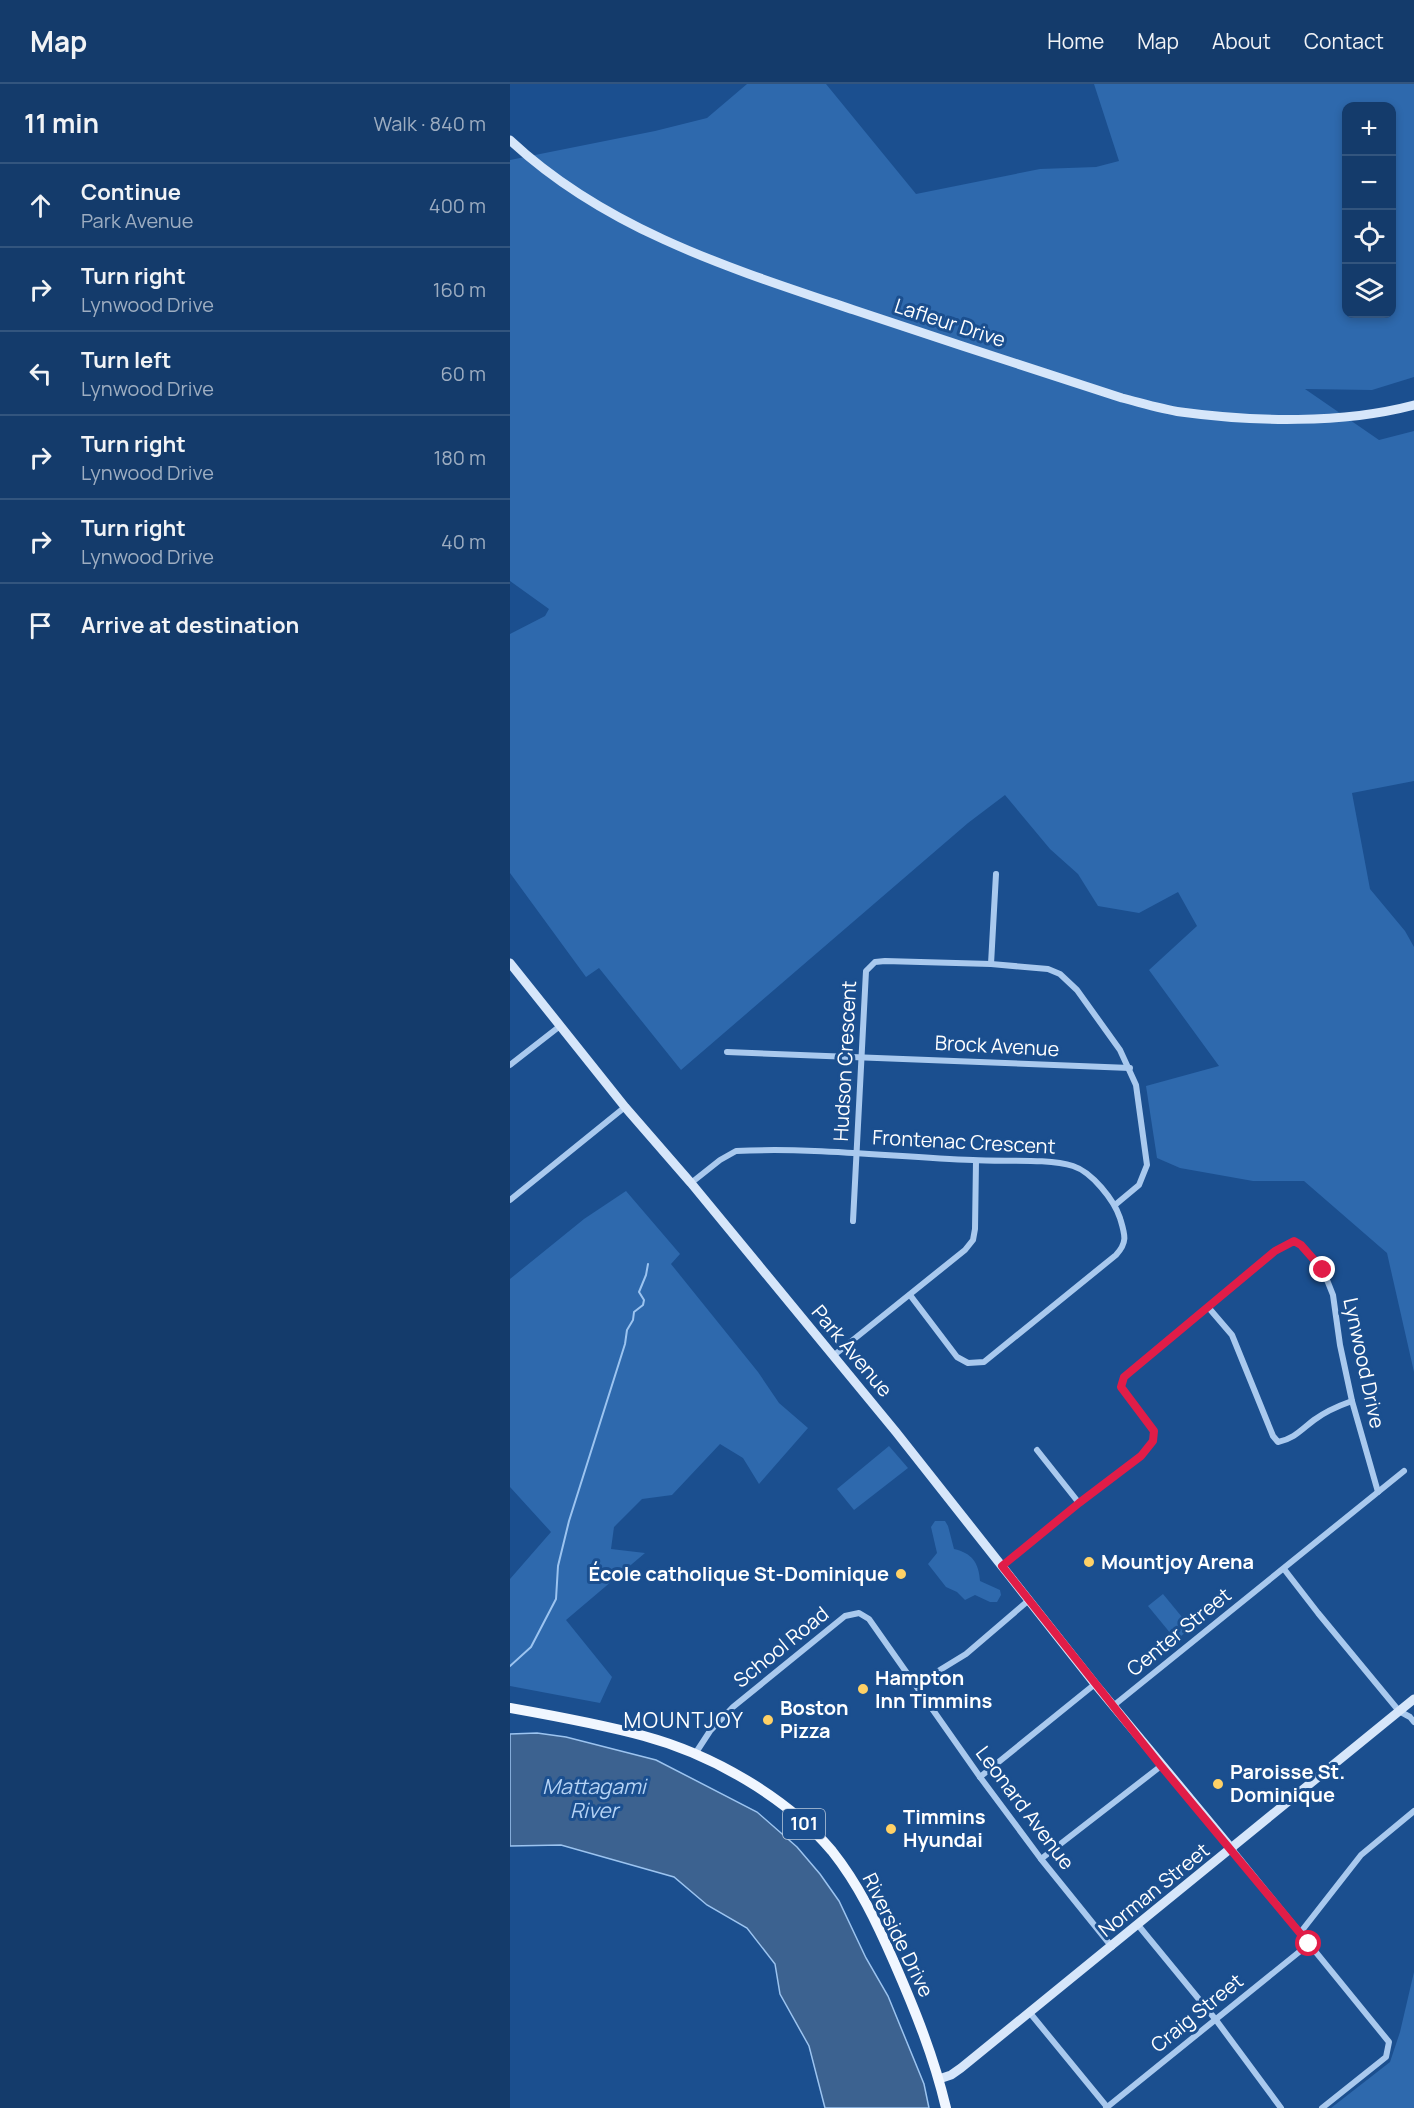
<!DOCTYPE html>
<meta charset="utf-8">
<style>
:root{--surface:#143b6b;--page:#1d4271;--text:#f1f3f6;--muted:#9dadc1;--line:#33557e}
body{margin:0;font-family:Manrope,sans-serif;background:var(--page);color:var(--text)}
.controls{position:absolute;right:18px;top:18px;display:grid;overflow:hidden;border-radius:12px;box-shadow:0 3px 9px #0003}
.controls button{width:54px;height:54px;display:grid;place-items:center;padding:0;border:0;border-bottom:2px solid var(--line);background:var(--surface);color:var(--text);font:30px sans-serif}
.stop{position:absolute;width:18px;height:18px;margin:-14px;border:4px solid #e11d48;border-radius:50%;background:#fff}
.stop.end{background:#e11d48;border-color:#fff;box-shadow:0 2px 6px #0008}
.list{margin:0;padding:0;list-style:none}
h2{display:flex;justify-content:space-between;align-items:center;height:78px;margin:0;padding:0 24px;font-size:26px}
h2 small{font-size:20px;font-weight:400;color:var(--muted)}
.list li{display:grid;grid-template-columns:39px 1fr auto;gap:18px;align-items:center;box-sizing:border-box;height:84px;padding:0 24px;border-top:2px solid var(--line)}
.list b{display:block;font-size:22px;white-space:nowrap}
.list p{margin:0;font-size:20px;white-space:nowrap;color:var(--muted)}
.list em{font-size:20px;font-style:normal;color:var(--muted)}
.icon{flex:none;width:33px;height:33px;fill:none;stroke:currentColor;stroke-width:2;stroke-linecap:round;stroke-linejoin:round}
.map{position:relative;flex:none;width:904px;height:2024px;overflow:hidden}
header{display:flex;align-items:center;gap:36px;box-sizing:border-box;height:84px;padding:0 30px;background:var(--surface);border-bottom:2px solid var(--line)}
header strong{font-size:28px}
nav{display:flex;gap:33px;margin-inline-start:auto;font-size:21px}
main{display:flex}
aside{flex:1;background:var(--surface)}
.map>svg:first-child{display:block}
.green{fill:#2e69ad;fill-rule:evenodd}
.water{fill:#3c6290;stroke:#9cc4f0;stroke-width:1.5}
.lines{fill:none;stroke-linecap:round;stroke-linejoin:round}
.stream{stroke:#9cc4f0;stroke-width:2}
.street{stroke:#a9c9ee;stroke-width:6}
.secondary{stroke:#d6e6fa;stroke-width:9}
.primary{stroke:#f0f6ff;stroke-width:10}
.route{stroke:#e11d48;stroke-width:8}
.poi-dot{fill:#ffd166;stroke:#1b4f8f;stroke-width:2}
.labels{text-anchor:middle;stroke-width:6;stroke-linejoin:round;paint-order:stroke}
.shield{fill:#1b4f8f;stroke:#bbcadd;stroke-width:1.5}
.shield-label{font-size:18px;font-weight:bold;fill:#fff}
.street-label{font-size:20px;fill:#fff;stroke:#1b4f8f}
.poi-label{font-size:20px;font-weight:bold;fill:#fff;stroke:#1b4f8f;text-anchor:start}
.neighbourhood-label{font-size:21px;letter-spacing:1.5px;fill:#fff;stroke:#1b4f8f}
.water-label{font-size:21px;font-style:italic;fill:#b5d3f5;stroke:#1b4f8f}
</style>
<header>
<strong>Map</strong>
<nav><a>Home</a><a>Map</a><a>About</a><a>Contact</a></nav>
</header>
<main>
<aside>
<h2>11 min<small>Walk · 840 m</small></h2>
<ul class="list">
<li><svg class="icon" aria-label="ahead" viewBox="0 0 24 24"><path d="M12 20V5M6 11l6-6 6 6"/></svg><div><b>Continue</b><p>Park Avenue</p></div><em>400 m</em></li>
<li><svg class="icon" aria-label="right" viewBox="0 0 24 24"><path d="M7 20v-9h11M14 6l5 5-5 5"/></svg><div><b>Turn right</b><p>Lynwood Drive</p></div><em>160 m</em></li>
<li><svg class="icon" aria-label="left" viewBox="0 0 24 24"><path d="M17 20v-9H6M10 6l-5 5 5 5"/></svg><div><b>Turn left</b><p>Lynwood Drive</p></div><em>60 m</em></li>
<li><svg class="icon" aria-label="right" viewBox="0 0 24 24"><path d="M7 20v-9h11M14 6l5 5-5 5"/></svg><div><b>Turn right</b><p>Lynwood Drive</p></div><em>180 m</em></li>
<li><svg class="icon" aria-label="right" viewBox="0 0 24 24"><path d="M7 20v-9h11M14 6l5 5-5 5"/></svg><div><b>Turn right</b><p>Lynwood Drive</p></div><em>40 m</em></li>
<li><svg class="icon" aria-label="arrive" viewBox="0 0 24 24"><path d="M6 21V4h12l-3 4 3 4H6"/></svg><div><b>Arrive at destination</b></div></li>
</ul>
</aside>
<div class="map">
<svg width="904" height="2024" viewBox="0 0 904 2024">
<rect width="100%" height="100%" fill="#1b4f8f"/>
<g class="green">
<path d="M237 0H316L406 110 530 85 586 83 609 77 584 0H904V293L862 306 795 305 869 356 904 347V697L842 709 860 805 895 847 904 863V1288L877 1169 794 1097H743L670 1084 647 1074 636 1002 709 982 639 886 687 842 668 808 629 829 588 822 568 790 540 765 495 711 458 739 171 986 89 884 76 893 0 789V550L35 532 39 525 0 497V76L145 47 197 34ZM836 22H882V230H836Z"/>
<path d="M116 1107 170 1170 161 1180 248 1288 269 1319 298 1344 249 1400 233 1374 210 1360 162 1411 132 1415 104 1443 101 1465 135 1469 56 1536 102 1593 90 1619 0 1602V1495L41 1448 0 1403V1195L74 1135Z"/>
<path d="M379 1362 398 1384 344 1426 327 1405Z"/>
<path d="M425 1437H435L438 1442 444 1465C462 1469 469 1479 470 1497L490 1506 491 1511 487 1518H480L465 1511 455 1516 447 1508 436 1503 418 1480 427 1469 421 1443Z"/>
<path d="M653 1510 681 1544 666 1556 638 1522Z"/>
<path d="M904 1888V2024H821L880 1978 890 1948Z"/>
</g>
<path class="water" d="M27 1649 56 1653 146 1676 247 1728 287 1763 310 1790 329 1817 356 1874 378 1912 414 2000 419 2024H315L299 1962 270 1910 265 1880 237 1844 197 1821 164 1793 51 1761 0 1762V1650Z"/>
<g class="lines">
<path class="stream" d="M0 1582 21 1563 46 1515 48 1482 59 1437 115 1260 117 1246 123 1236 124 1228 133 1221 134 1216 129 1208 136 1191 138 1180"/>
<g class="street">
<path d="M481 880 486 790"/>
<path d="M217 968 620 984"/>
<path d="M0 981 50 942"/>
<path d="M181 1099 210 1076 226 1067C304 1063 384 1073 463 1076 490 1078 538 1074 563 1082 582 1088 604 1116 610 1134 615 1151 618 1158 606 1171L474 1278 458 1279 447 1273 400 1211"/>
<path d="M0 1116 115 1023"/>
<path d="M343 1137 356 887 365 878 375 877 481 880 538 885 550 890 567 906 610 966 626 1001 637 1081 629 1101 605 1121"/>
<path d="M698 1223 722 1251 763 1352 768 1358C784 1355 792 1345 804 1336 816 1327 828 1322 842 1317"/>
<path d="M323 1272 455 1166 463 1156 465 1145 466 1077"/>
<path d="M527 1366 569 1419"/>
<path d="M492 1482 569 1419 631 1372 643 1357 644 1347 611 1303 614 1293 765 1167 784 1157 791 1161 813 1186 823 1211 830 1261 842 1317 868 1408"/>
<path d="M774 1485 808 1529 889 1627 900 1633 904 1638"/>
<path d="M407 1600 456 1570 519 1516"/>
<path d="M603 1622 894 1387"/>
<path d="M185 1670 200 1647 223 1623 335 1532 349 1529 359 1535 470 1693 531 1775 602 1863"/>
<path d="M470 1693 585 1600"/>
<path d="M722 1765 879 1958 876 1973 812 2024"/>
<path d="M531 1775 651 1682"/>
<path d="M628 1841 706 1936 771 2024"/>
<path d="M790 1849 851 1771 904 1727"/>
<path d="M520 1929 597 2023"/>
<path d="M596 2024 799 1860"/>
</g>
<g class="secondary">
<path d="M0 56C96 146 222 185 344 226 433 256 523 285 612 314 632 319 651 325 671 328 744 338 832 340 904 321"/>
<path d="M0 879 115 1023 181 1099 386 1348 585 1600 722 1765"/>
<path d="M429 1995 441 1991 451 1984 904 1615"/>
</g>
<path class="primary" d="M0 1624C45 1632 90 1640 134 1652 201 1670 277 1713 322 1767 349 1801 367 1839 384 1878 405 1926 424 1973 436 2024"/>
</g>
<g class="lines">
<path class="route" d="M799 1860 651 1682 492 1482 569 1419 631 1372 643 1357 644 1347 611 1303 614 1293 765 1167 784 1157 791 1161 813 1186"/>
</g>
<g class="poi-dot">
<circle cx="579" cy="1478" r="6"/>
<circle cx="391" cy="1490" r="6"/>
<circle cx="353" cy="1605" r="6"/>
<circle cx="258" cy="1636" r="6"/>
<circle cx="708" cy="1700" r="6"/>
<circle cx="381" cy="1745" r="6"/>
</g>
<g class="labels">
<rect class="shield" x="273" y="1725" width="42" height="30" rx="4.5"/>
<g class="shield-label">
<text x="294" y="1746">101</text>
</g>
<g class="street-label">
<text transform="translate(440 239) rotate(18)" y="7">Lafleur Drive</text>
<text transform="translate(487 962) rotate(3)" y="7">Brock Avenue</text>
<text transform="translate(335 977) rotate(-87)" y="7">Hudson Crescent</text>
<text transform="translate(454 1058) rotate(3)" y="7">Frontenac Crescent</text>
<text transform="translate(342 1267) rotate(50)" y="7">Park Avenue</text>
<text transform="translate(854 1279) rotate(78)" y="7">Lynwood Drive</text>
<text transform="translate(669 1548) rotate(-39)" y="7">Center Street</text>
<text transform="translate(271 1563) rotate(-39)" y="7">School Road</text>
<text transform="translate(515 1724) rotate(53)" y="7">Leonard Avenue</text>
<text transform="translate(644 1806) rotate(-39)" y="7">Norman Street</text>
<text transform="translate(388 1851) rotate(64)" y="7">Riverside Drive</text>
<text transform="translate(687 1929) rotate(-39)" y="7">Craig Street</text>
</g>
<g class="poi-label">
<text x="591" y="1485">Mountjoy Arena</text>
<text x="379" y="1497" text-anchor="end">École catholique St-Dominique</text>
<text x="365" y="1601">Hampton<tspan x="365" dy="23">Inn Timmins</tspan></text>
<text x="270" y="1631">Boston<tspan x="270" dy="23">Pizza</tspan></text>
<text x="720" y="1695">Paroisse St.<tspan x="720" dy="23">Dominique</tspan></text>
<text x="393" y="1740">Timmins<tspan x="393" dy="23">Hyundai</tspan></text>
</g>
<g class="neighbourhood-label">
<text x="174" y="1644">MOUNTJOY</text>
</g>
<g class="water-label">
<text x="84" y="1710">Mattagami<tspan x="84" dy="24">River</tspan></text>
</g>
</g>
</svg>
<div class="controls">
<button>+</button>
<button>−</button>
<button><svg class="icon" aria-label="locate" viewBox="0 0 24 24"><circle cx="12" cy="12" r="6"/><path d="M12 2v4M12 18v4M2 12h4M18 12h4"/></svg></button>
<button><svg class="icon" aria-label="layers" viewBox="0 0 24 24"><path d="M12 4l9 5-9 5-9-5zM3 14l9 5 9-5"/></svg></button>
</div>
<div class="stop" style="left:799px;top:1860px"></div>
<div class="stop end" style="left:813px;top:1186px"></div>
</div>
</main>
